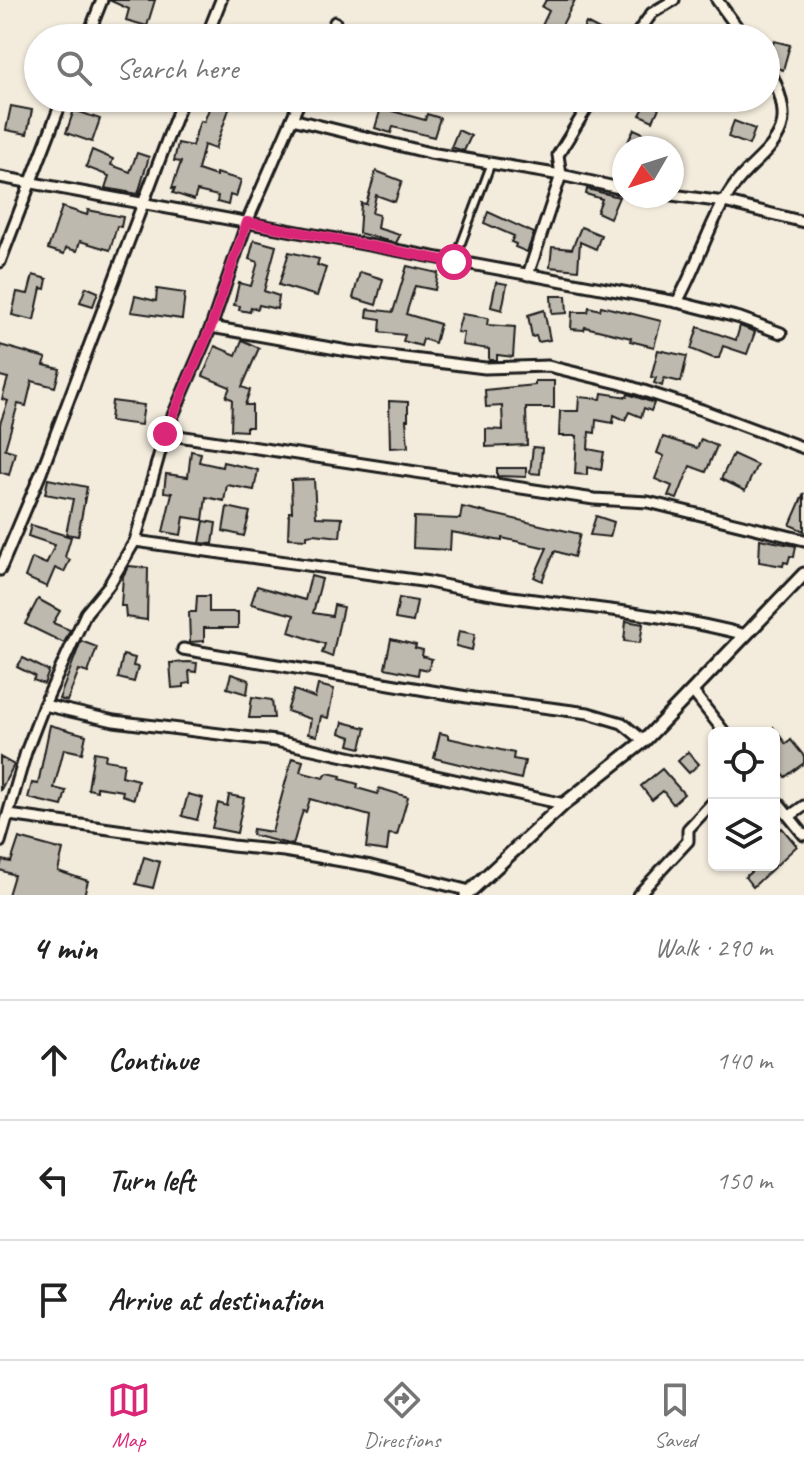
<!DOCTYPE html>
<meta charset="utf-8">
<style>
:root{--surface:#fff;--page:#f2f2f2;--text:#222;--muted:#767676;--line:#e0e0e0;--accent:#db2777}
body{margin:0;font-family:Caveat,sans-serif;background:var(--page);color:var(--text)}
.controls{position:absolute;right:24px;bottom:24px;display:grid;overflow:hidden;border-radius:12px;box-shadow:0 2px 6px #0004}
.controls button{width:72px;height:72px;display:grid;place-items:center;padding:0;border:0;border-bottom:2px solid var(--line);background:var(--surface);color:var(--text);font:40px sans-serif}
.compass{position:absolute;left:612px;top:136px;width:72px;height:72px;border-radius:50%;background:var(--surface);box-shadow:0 2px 6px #0004;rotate:231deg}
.stop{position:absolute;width:24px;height:24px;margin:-18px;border:6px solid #db2777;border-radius:50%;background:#fff}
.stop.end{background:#db2777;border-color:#fff;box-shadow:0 2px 8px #0008}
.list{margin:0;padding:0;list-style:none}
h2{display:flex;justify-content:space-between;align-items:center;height:104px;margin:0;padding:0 32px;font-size:34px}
h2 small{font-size:26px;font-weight:400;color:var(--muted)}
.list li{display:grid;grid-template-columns:52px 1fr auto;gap:24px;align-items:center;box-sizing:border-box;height:120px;padding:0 32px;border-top:2px solid var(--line)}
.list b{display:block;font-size:30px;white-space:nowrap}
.list em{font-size:26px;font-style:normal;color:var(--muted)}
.icon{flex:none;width:44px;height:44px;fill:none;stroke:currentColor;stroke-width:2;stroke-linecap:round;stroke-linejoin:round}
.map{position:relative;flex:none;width:804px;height:895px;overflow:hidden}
.search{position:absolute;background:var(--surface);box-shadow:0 2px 6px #0004;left:24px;right:24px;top:24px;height:88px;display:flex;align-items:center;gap:20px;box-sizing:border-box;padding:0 28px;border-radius:44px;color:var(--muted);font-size:30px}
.sheet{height:464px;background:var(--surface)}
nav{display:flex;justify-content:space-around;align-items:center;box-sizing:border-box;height:112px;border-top:2px solid var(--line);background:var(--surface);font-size:22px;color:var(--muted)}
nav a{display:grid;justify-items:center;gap:4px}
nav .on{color:var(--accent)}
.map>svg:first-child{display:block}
.building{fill:#beb9ae;stroke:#1c1c1c;stroke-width:2}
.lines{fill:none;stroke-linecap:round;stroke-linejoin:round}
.service-casing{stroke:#1c1c1c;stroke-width:11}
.minor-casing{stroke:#1c1c1c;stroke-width:15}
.tertiary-casing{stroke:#1c1c1c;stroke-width:17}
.service{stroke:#fcf5e5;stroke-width:5}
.minor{stroke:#fcf5e5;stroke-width:9}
.tertiary{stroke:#fcf5e5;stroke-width:11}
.route{stroke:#db2777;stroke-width:10}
</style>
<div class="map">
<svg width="804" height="895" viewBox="0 0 804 895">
<rect width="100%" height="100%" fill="#f3ecdd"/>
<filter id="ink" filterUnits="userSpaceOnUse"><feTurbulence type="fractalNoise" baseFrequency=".0125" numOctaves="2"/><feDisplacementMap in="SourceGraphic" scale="16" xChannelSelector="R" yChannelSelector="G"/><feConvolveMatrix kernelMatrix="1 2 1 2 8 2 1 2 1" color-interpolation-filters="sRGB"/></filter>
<g filter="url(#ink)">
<g class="building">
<path d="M109 0H155L147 26 126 20 129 9Z"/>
<path d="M546 0H575L560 29 578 38H536L549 11 542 7Z"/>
<path d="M586 23 615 38H589L581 34Z"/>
<path d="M774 41 790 45 783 70 777 68 769 58Z"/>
<path d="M213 98H233L215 149 204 145 198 170 216 176V173L241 180 236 197 230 195 228 205 217 202 218 196 197 191 194 200 173 193 175 188H172L181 162 174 161 178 143 192 146 200 121 204 122Z"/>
<path d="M648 100 660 106 653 121 640 115Z"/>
<path d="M11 106 32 110 27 134 6 130Z"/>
<path d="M381 108 425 120 427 114 440 118 434 137 393 127 391 133 375 128Z"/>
<path d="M74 110 100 119 92 142 66 133Z"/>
<path d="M734 121 755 129 749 145 728 137Z"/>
<path d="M634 129 652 137 647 148H625Z"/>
<path d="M458 130 471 136 464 151 451 147Z"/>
<path d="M92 150 113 159 111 165 130 172 137 153 149 157 138 194 105 188 109 176 86 167Z"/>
<path d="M376 171 402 181 395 202 376 195 372 213 379 215 377 228 400 235 396 243 359 233 361 203 366 204Z"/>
<path d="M587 189 619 197 610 218 597 212 602 199 586 194Z"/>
<path d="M62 207 87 215 88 210 123 217 121 227 117 226 110 250 80 241 77 251 66 248 64 254 48 249Z"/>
<path d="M488 212 534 233 527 252 515 247 516 244 511 242 514 236 484 223Z"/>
<path d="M581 227 601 235 596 249 580 242 578 270 550 267 552 247 572 249Z"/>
<path d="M254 240 276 246 264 291 279 296 277 309 259 305 258 309 251 307 250 312 239 310 240 306 234 305 239 283 251 286 258 262 249 259Z"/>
<path d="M289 252 319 259 317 265 326 268 317 296 279 285Z"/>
<path d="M407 266 438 273 435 290 415 286 406 314 440 324 435 343 423 339 421 346 403 341 405 335 380 332 381 319 367 317 368 309 393 312Z"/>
<path d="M360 272 383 279 376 305 353 298Z"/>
<path d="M33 275 47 279 45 289 41 288 34 320 12 315 17 292 28 294Z"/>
<path d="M496 282 507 284 502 310 491 307Z"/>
<path d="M86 287 98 292 93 306 80 302Z"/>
<path d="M157 289 185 293 182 319 131 312 135 296 156 301Z"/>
<path d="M551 296H566L567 313 552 314Z"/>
<path d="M601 306 661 321 654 347 630 341 631 338 585 327 584 330 571 329 572 312H588L589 307 600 310Z"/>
<path d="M544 310 550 340 538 342 536 336 532 337 528 315Z"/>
<path d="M462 314 488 318 487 325 515 327 513 357 497 355V360H489V349L462 345 464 333 457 332Z"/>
<path d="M740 326 755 332 747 354 723 346 719 358H713L691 349 698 327 736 340Z"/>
<path d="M242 340 259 348 242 387 250 390 245 405H252V427H246V431L231 430 232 399 226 397 230 387 203 376 215 346 236 355Z"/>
<path d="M0 345 46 358 44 365 60 369 55 387 32 381 26 406 18 404 5 449 15 452 9 475 0 472V424L8 401 2 399 8 378 0 376Z"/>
<path d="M658 350 687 356 681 382 664 378 662 386 654 383 656 378 651 377Z"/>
<path d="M535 381H554V408H526L527 445 486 447V429L503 430 502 406 486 407 485 390 535 385Z"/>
<path d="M602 393 627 397 628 394 654 403 651 411 644 408 641 417 629 412 625 420 614 415 613 423 596 420 595 433 589 432 588 449 604 452 601 470 587 467V475L575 474 577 436H559L560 411H578L579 397 601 399Z"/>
<path d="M112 401 144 405 141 425 110 421Z"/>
<path d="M389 401 408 402V420H406L408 447 390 448Z"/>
<path d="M663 437 697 448 701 439 717 446 706 472 690 466 677 499 668 496 672 486 655 479 664 456 657 453Z"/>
<path d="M533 447 542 448 540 474 530 473Z"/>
<path d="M191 451 201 453 199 462 222 467 223 462 258 470 254 490 227 485 224 501 206 497 203 520 184 517 181 535 163 532 172 493 164 492 166 474 188 477Z"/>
<path d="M733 454 757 465 745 491 721 479Z"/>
<path d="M497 468H526V477L497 476Z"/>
<path d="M48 479 87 487 78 536 66 534 73 499 45 494Z"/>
<path d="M314 479 316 517 342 518 340 537 314 534 307 535V539L288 538 289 512H292L291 480Z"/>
<path d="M804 493V531L790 525Z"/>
<path d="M227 507 250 512 244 536 223 531Z"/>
<path d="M462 507 580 534 574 557 555 551 542 581 534 577 547 548 502 538V541L451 532 450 550 413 548 414 517 460 519Z"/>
<path d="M596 516 614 522 610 537 590 535Z"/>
<path d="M204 521 216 523 213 544 200 543Z"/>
<path d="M31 525 71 537 65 557 70 560 64 572 55 568 47 587 25 577 32 558 46 564 55 545 28 536Z"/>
<path d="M760 539 796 546 794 557 790 556 788 563 784 562 783 566 759 562Z"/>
<path d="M129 566 148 568 147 620 126 617 125 606H121L123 576Z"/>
<path d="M311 576 322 579 313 613 332 616 334 605 343 607 332 657 322 653 325 644 289 632 294 615 251 604 257 586 305 600Z"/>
<path d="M197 596H209V612H238V628H204V641L190 642 189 612H196Z"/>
<path d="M399 598 417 601 413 622 395 619Z"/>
<path d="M38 599 60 611 53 623 70 630 64 643 25 624Z"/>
<path d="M626 621 643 624 640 643 624 641Z"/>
<path d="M459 631 475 634 472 650 456 646Z"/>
<path d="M391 639 416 645 415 648 423 650 422 656 432 659 428 670 419 668 418 675 385 668Z"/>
<path d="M81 641 97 647 88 673 79 670 67 701 59 699Z"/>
<path d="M123 655 135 658 133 666 138 667 134 682 118 678Z"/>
<path d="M23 658 49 671 44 684 33 680 35 676 17 667Z"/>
<path d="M189 662 197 663 196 672 189 671 190 683 184 684V687L172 688 170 663Z"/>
<path d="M231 674 249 680 247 694 227 688Z"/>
<path d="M318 685 334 689 328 718 321 716 317 736 308 734 311 719 287 711 294 690 315 698Z"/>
<path d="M252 697 272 700 274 718H249Z"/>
<path d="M343 722 366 728 361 748 349 745 351 737 340 733Z"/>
<path d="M50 725 86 735 82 753 64 749 54 788 66 791 62 806 28 798 32 783 38 784Z"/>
<path d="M774 728 786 744 791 740 804 756V763L785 777 780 770 774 774Z"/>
<path d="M440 733 448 735V738L514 753 513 759 525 761 521 779 434 758Z"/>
<path d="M94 752 106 754 105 760 124 763 122 776 138 780 134 799 122 795 123 791 97 787V791L88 789Z"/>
<path d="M688 752 699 764 689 773 678 761Z"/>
<path d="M0 757 14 765 0 791Z"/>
<path d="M292 758 303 761 300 772 323 778 328 773 341 776 340 779 358 784 357 788 378 794 379 788 408 797 397 835 389 834 387 851 366 848 370 816 310 799 306 812 303 811 300 820 293 845 252 835 253 829 272 832Z"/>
<path d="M662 769 684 794 673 804 663 791 652 800 641 786Z"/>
<path d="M188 794 203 798 197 820 182 816Z"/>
<path d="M229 795 244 798 237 833 212 828 218 803 227 806Z"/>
<path d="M782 828 797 846 753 887 745 877 759 865H774V835Z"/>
<path d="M19 838 63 850 58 871 88 881 84 895H8L14 875 0 870V868L2 860 11 862Z"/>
<path d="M144 857 160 862 153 888 136 884Z"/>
</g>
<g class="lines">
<g class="service-casing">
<path id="service" d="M455 260 491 164"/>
</g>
<g class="minor-casing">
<g id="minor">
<path d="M717 0 745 38"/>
<path d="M87 38 102 0"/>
<path d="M206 38 221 0"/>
<path d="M328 38 335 22"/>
<path d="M634 38 652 13 674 0"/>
<path d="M292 119 430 153 561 175 624 189"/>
<path d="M0 177 677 302 740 318 781 333"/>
<path d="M672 195 724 202 804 222"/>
<path d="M0 262 63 98"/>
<path d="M528 275 561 175 558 155 593 98"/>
<path d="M677 302C698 265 710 219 734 186 747 166 772 153 781 129 788 111 776 80 766 65"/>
<path d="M211 327 348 351 485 368 548 366 622 384 702 410 804 448"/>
<path d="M165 434 594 499 648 502 804 540"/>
<path d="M135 541 429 582C534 606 642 607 746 635"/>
<path d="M0 570 41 473 183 98"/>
<path d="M183 649 473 698 588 713 622 723 644 741"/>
<path d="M693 692 725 733"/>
<path d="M44 705 114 721 276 741 564 804"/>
<path d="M774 798 804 835"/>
<path d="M9 815 232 846 284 851 371 866 470 891"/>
<path d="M790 816 804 806"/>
<path d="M0 842 26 752 44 705 86 613 109 585 135 541 165 434 211 327 247 222 301 98"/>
<path d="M638 895 688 841V829L714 801"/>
</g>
</g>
<g class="tertiary-casing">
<path id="tertiary" d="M466 895 564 804 644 741 804 574"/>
</g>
<use href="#service" class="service"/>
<use href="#minor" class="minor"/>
<use href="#tertiary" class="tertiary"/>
</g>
</g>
<g class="lines" filter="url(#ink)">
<path class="route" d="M165 434 211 327 247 222 454 262"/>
</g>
</svg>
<div class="controls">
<button><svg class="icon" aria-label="locate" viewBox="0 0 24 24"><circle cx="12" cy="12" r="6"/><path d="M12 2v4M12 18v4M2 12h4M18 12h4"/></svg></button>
<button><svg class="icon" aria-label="layers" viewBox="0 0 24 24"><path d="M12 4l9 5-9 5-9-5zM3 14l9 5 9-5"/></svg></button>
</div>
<svg class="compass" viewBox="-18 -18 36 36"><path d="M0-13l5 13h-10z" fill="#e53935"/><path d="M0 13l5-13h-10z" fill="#767676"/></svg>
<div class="stop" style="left:454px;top:262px"></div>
<div class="stop end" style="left:165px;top:434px"></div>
<div class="search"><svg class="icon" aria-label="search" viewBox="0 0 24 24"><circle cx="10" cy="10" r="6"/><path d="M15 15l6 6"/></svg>Search here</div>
</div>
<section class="sheet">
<h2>4 min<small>Walk · 290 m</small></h2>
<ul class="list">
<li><svg class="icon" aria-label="ahead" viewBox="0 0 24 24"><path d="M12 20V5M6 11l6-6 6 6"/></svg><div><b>Continue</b></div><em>140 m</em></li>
<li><svg class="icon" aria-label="left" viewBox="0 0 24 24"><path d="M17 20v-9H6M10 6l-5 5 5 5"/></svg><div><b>Turn left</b></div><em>150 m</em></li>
<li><svg class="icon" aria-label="arrive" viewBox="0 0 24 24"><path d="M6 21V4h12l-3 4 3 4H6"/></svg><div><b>Arrive at destination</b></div></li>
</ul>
</section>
<nav>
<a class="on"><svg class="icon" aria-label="map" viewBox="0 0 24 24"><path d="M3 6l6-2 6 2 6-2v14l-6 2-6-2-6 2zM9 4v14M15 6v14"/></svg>Map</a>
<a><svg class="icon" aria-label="directions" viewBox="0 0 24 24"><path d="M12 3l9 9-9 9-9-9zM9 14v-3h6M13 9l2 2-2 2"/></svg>Directions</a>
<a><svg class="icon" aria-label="saved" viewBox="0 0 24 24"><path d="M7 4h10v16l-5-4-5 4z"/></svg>Saved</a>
</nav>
